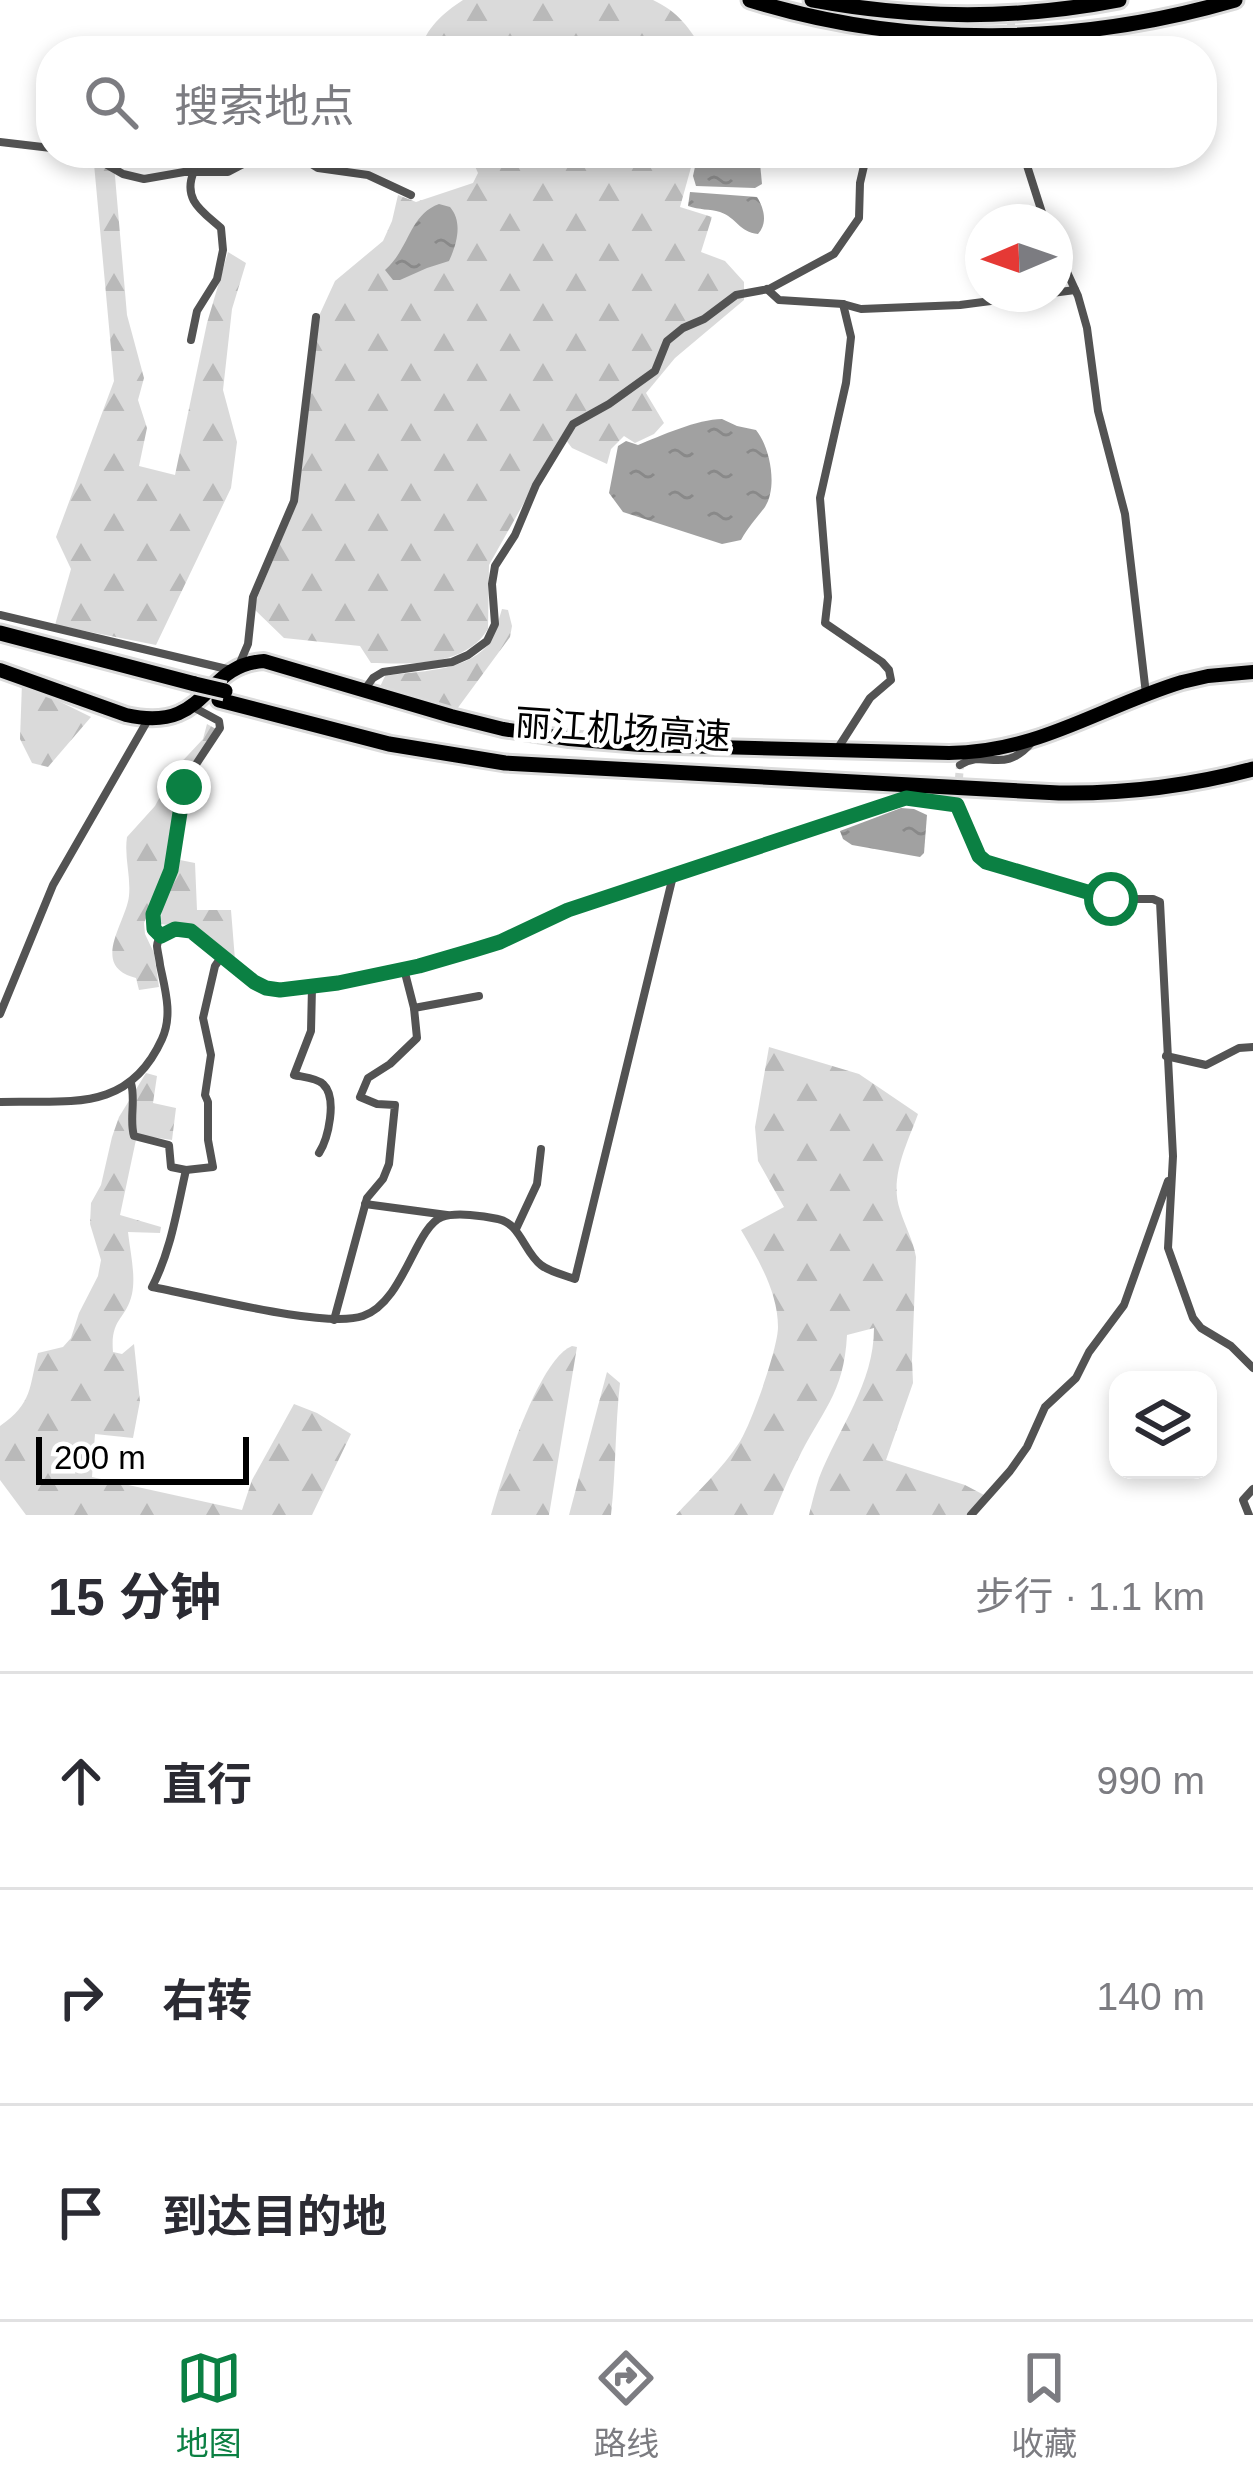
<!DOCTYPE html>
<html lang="zh">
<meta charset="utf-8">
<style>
:root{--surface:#fff;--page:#f2f2f3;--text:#2b2b33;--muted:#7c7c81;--line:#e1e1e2;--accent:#0b8043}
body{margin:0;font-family:Arial,"Noto Sans SC",sans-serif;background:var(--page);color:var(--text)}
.controls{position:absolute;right:36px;bottom:36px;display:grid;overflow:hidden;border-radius:24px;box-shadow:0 6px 18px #0003}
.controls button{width:108px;height:108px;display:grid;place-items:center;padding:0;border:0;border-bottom:3px solid var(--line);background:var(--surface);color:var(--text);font:60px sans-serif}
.compass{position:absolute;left:965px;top:204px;width:108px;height:108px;border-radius:50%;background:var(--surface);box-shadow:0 6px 18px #0003;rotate:268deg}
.scale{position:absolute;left:36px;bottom:30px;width:213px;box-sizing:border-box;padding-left:12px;border:6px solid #000;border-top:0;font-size:33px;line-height:42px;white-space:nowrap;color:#000;-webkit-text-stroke:9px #fff;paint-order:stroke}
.stop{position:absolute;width:36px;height:36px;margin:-27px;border:9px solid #0b8043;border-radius:50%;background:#fff}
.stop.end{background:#0b8043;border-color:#fff;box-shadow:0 3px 12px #0008}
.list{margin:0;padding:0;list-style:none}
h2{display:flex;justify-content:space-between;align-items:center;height:156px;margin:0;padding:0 48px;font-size:51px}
h2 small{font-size:39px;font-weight:400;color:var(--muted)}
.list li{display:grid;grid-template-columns:78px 1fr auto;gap:36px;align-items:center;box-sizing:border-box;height:216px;padding:0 48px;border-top:3px solid var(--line)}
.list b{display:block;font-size:45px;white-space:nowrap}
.list em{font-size:39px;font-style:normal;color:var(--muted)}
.icon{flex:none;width:66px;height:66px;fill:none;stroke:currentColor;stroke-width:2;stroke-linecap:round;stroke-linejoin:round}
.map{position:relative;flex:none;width:1253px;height:1515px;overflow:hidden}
.search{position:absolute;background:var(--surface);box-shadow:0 6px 18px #0003;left:36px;right:36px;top:36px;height:132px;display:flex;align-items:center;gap:30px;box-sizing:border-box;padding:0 42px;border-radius:48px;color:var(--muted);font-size:45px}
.sheet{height:804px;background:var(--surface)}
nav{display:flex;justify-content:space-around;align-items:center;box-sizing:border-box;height:168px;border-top:3px solid var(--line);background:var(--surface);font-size:33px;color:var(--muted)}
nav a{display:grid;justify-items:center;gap:6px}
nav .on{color:var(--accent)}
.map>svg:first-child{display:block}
.forest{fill:url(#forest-firs)}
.water{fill:url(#water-ripples)}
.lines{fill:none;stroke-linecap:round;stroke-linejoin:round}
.minor-tunnel{stroke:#d9d9d9;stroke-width:8;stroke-dasharray:8 4;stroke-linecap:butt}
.trunk-casing{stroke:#dbdbdb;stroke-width:20}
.motorway-casing{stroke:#dbdbdb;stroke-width:21}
.minor{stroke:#535353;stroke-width:8}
.trunk{stroke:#000;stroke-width:14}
.motorway{stroke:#000;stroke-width:15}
.motorway-bridge-casing{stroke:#dbdbdb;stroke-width:21;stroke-linecap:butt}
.motorway-bridge{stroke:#000;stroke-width:15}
.route{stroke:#0b8043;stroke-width:15}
.labels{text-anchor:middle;stroke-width:9;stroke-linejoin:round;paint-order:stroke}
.street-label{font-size:36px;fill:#000;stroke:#fff}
</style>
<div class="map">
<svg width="1253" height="1515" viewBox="0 0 1253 1515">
<defs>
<pattern id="forest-firs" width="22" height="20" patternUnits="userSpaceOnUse" patternTransform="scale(3)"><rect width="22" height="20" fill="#dadada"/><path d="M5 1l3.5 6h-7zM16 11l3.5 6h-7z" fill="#b9b9b9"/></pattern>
<pattern id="water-ripples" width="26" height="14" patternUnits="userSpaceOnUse" patternTransform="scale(3)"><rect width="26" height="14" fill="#a1a1a1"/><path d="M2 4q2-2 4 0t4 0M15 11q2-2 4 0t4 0" fill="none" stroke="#898989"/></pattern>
</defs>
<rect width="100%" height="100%" fill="#fff"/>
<g class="forest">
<path d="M463 0H653C680 13 688 27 704 51H420C426 28 443 13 463 0Z"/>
<path d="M93 153H113L127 315 144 378 138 400 147 428 139 466 175 475 207 323 228 252 246 263 232 309 223 390 237 442 231 488 156 645 55 625 71 569 56 537 114 381Z"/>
<path d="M469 153H695L680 207 712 217 701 252 725 261 744 282V300L675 358 646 393 664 423 654 434 635 443 624 436 611 449 607 464 572 448 562 435 489 565 488 629C465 667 411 664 371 663L360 646 284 638 253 608 295 507 318 318 335 281 383 241 392 221 398 195 416 202 473 183 478 173Z"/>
<path d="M502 609 508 610 512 626 510 637 457 709 379 689 385 676C417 671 464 672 487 646 495 636 498 621 502 609Z"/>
<path d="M22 683 91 717 48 767 32 763 20 739Z"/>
<path d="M207 724 216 729 183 777 166 870 144 923 145 934 154 953 159 987 139 990 136 978C89 966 126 923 129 896 131 876 124 857 127 837L155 806 175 769 203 739Z"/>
<path d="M175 859 195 863 197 910H231L235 960 196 929 161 924C160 902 170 881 175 859Z"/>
<path d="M769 1047 859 1074 918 1114C907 1144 889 1178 900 1210 905 1226 913 1240 916 1257L912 1360 913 1383 886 1460 965 1485 984 1495 968 1515H809C812 1503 815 1490 819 1478 839 1427 874 1384 874 1328L847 1335C844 1395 821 1411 797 1461 788 1478 781 1497 773 1515H676C696 1493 723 1468 739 1443 751 1425 778 1348 778 1327 778 1292 758 1259 741 1230L784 1207 758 1161 755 1127Z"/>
<path d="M146 1073 157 1076 153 1103 176 1108 172 1140 137 1135 120 1215 161 1227 160 1233 128 1232C130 1251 136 1275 132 1294 126 1320 110 1318 113 1352L122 1354 134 1344 140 1401 133 1438 95 1434 92 1477 242 1510 252 1480 294 1404 317 1413 351 1434 312 1515H26L0 1480V1426C33 1403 29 1387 38 1353L63 1347 71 1338 79 1313 98 1276 101 1260 90 1224 91 1203 101 1185 112 1137 119 1117Z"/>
<path d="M572 1346 577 1347 549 1515H491C501 1479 538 1359 572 1346Z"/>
<path d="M607 1372 620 1383C615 1427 616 1471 611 1515H569Z"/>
</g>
<g class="water">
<path d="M698 153H759L762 184 755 188 696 186 693 176Z"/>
<path d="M690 192 757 197C764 208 768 223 758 234 739 232 737 218 720 212 710 209 699 210 688 206Z"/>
<path d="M439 204 450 207C463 222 457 244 449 261L427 268 400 280H393L385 270C410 248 409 215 439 204Z"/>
<path d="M722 419 737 426 756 430C770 447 778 487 765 507 757 518 748 527 741 540L722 544 623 512 609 493 618 446 626 441 638 445C660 436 698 419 722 419Z"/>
<path d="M901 808 914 809 927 815 924 853 920 857 852 845 843 839 840 831Z"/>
</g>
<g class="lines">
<g class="minor-tunnel">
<path d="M1011 11V51"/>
<path d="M880 51 882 29"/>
<path d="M957 805 960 765"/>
</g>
<g class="trunk-casing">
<path id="trunk" d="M0 670 126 715C209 734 201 665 264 661L451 716 503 729 569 739 640 745 949 753C1039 752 1100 707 1182 682L1208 676 1253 672"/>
</g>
<g class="motorway-casing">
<g id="motorway">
<path d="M750 0C908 49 1077 46 1235 0"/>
<path d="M812 0C914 19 1017 20 1119 0"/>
<path d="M0 633 195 684"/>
<path d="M219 700 389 744 505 763 1059 793C1125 794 1189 786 1253 769"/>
</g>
</g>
<g class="minor">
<path d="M0 142 51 148"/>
<path d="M76 153 102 162 123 174 144 179 184 172H228L264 153"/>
<path d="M294 153 318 168 368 175 411 195"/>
<path d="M1023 153 1045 222"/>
<path d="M1055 246 1078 296 1087 328 1098 411 1125 514 1146 694"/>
<path d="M767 289 779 300 843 304 861 309 960 305 1075 290"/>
<path d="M191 340 197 311 217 279 223 250 221 228C202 211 182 200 194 171"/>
<path d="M0 615 231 670"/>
<path d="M239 665 248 644 253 597 294 501 316 317"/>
<path d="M365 689 373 678 383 672 452 662 468 655 487 641 495 624 492 584 495 566 515 535 536 485 573 424 609 404 655 371 667 341 683 328 704 319 736 295 769 289 834 254 859 218 860 183 867 153"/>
<path d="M838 748 870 698 891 680 889 670 882 662 825 623 828 597 820 498 846 383 851 337 843 304"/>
<path d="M960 765C986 748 1003 777 1033 741"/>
<path d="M161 936 154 929 152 919 171 870 185 781 220 728 219 721 193 707"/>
<path d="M312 987 311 1031 294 1075C302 1077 317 1078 323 1084 338 1098 328 1139 319 1153"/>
<path d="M414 1008 479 996"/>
<path d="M0 1014 53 885 149 718"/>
<path d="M1166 1056 1206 1065 1239 1048 1253 1047"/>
<path d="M131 1083C136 1101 129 1119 134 1136L169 1145 171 1167 186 1170C177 1209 171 1251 152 1287 197 1295 325 1329 363 1316 404 1302 415 1227 442 1217 456 1212 484 1216 498 1219 520 1223 524 1252 541 1265 550 1272 564 1275 575 1279L673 876"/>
<path d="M0 1102C69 1100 128 1114 162 1039 173 1015 165 989 160 965 160 962 157 949 157 946 159 927 181 927 194 933 214 948 244 981 267 988 305 999 459 958 499 942 525 932 548 917 574 908 681 871 789 839 895 800L906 798 957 805 979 856 986 863 1111 899H1153L1160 902 1173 1156 1168 1248 1193 1318 1201 1328 1231 1346 1253 1368"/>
<path d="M186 1170 213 1167 208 1140V1102L205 1095 211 1055 203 1018 215 966 222 956"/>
<path d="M365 1204 447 1215"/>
<path d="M516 1229 537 1184 541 1149"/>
<path d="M334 1320 367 1198 383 1179 389 1164 395 1105 377 1104 360 1097 368 1078 390 1064 417 1038 414 1008 404 969"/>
<path d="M971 1515 1010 1471 1027 1447 1045 1407 1076 1378 1089 1352 1124 1305 1168 1181"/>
<path d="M1249 1515 1243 1500 1253 1489"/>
</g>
<use href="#trunk" class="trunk"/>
<use href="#motorway" class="motorway"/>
<g class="motorway-bridge-casing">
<path id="motorway-bridge" d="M195 684 225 691"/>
</g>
<use href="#motorway-bridge" class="motorway-bridge"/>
</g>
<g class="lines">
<path class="route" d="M184 787 171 870 153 914 154 929 161 936 175 929 191 931 254 982 266 988 280 990 338 983 419 966 474 950 500 942 568 910 906 798 957 805 979 856 986 862 1111 899"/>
</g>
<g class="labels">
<g class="street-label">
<text transform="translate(623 729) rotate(4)" y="13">丽江机场高速</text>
</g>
</g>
</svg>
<div class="controls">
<button><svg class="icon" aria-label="layers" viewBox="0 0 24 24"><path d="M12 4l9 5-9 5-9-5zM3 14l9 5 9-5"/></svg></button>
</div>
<svg class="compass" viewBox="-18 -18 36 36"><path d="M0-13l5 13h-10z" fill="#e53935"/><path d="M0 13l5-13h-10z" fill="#7c7c81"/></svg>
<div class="scale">200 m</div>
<div class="stop" style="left:1111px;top:899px"></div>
<div class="stop end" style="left:184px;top:787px"></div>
<div class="search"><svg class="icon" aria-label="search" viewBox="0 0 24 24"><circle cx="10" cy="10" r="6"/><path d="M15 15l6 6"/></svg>搜索地点</div>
</div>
<section class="sheet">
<h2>15 分钟<small>步行 · 1.1 km</small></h2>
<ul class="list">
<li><svg class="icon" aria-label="ahead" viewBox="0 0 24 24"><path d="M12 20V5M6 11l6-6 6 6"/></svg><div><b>直行</b></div><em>990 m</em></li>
<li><svg class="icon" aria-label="right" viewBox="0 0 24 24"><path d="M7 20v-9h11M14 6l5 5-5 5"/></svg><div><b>右转</b></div><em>140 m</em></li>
<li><svg class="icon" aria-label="arrive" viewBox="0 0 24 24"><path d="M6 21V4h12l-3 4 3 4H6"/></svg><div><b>到达目的地</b></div></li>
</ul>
</section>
<nav>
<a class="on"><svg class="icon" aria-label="map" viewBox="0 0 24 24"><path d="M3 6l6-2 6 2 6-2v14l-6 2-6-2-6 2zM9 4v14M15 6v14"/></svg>地图</a>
<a><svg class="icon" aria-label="directions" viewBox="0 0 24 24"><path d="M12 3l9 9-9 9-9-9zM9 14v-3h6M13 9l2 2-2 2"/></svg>路线</a>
<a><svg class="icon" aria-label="saved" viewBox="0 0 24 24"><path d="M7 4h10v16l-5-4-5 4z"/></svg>收藏</a>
</nav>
